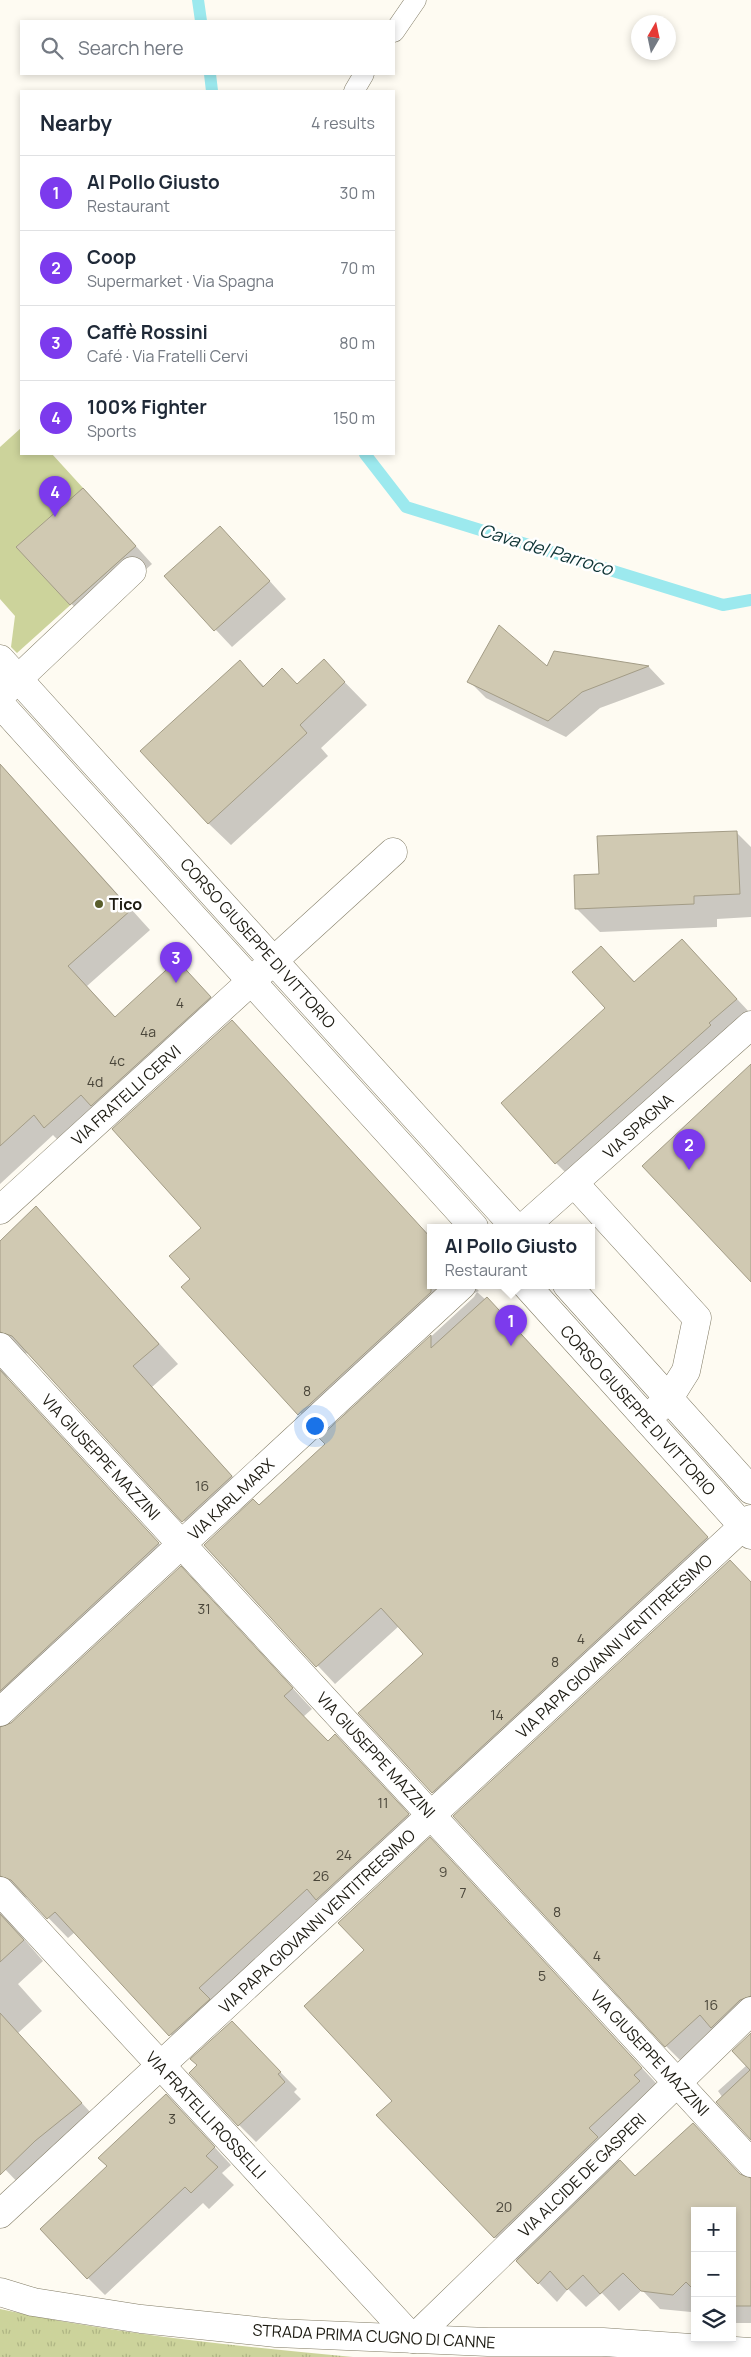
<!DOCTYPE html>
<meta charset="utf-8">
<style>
:root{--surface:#fff;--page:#f2f2f3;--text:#1f2937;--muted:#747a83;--line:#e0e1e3;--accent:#7c3aed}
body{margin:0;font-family:Manrope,sans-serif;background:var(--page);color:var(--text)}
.controls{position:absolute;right:15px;bottom:15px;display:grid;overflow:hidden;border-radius:0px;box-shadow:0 2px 8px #0003}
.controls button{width:45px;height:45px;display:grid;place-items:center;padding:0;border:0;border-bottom:1px solid var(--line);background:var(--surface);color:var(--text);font:25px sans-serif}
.compass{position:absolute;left:631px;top:15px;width:45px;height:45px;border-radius:50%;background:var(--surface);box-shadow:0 2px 8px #0003;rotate:9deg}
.you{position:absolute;left:314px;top:1425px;width:18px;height:18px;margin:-12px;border:4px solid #fff;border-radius:50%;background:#1a73e8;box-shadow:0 0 0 8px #1a73e833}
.badge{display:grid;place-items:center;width:32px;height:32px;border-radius:50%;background:var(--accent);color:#fff;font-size:16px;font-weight:700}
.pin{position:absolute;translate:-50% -41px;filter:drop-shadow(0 1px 2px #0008)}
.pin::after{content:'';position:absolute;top:26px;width:18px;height:15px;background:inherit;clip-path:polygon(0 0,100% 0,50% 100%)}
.popup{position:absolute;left:427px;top:1224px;width:168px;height:65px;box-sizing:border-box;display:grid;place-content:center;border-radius:0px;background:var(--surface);filter:drop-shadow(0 1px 4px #0005);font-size:16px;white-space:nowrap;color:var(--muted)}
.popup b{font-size:19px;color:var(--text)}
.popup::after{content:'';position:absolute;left:50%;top:100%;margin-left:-10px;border:10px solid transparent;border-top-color:var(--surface)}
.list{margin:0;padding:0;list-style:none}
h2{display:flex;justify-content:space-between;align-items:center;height:65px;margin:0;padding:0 20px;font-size:21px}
h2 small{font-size:16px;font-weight:400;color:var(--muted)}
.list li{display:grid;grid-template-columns:32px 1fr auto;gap:15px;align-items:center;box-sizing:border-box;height:75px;padding:0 20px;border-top:1px solid var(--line)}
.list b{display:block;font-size:19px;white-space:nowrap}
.list p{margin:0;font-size:16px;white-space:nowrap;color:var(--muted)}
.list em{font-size:16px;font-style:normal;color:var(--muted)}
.icon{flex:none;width:28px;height:28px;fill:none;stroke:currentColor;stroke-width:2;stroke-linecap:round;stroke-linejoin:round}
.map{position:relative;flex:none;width:751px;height:2357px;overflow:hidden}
.search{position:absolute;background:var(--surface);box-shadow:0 2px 8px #0003;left:20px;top:20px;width:375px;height:55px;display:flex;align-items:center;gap:12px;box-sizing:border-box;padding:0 18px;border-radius:0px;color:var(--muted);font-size:19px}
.panel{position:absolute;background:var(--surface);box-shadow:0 2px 8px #0003;left:20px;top:90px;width:375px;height:365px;border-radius:0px}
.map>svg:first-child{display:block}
.grass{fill:url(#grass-tufts)}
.pitch{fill:#ccd39b}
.shadow{fill:#0003}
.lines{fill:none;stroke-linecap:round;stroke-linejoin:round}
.stream{stroke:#9ce9ee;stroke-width:12}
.building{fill:#d0c9b2;stroke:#a39c86}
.lane-casing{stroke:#827c66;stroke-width:21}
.street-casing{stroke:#827c66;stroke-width:29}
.secondary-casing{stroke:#827c66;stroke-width:29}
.lane{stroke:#fff;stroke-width:20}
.street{stroke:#fff;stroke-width:28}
.secondary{stroke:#fff;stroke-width:28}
.poi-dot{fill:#5a5e2b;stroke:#fff;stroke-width:2}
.labels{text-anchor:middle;stroke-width:5;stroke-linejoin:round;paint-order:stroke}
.number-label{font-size:14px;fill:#4a463a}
.poi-label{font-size:16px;font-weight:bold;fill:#1d1b12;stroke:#fff;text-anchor:start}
.street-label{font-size:16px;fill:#1d1b12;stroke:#fff}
.water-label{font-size:18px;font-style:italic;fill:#0e3436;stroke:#fff}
</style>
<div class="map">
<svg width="751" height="2357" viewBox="0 0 751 2357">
<defs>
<pattern id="grass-tufts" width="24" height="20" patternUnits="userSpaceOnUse" patternTransform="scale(1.25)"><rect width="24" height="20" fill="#ccd39b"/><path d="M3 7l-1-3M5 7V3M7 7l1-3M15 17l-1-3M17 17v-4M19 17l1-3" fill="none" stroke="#afb584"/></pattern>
</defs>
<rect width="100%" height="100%" fill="#fefbf2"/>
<path class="grass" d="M0 2309C116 2334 234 2346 353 2357H0Z"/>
<path class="pitch" d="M21 428V454H52L136 546 17 653 11 647 15 616 0 599V447Z"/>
<g class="shadow">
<path d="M100 506 152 564 88 621 17 547Z"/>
<path d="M237 545 286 599 232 647 165 576Z"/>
<path d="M555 653 649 667 665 684 600 708 566 737 486 698 469 681 547 668Z"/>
<path d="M324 661 367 705 321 748 328 756 231 845 208 823 240 662 265 687 298 686Z"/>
<path d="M0 764 150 930 87 986 116 1018 177 961 230 1017 65 1147 53 1135 0 1184Z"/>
<path d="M736 832 751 847V917L717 919V927L600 932 576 908 600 875Z"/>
<path d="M682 940 751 1014 579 1186 556 1163 607 1008 601 948 635 982Z"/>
<path d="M232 1021 431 1238V1285H473L479 1291 472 1294 320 1434 183 1287 192 1279 202 1228Z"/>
<path d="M36 1208 178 1364 152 1387 251 1497 203 1541 29 1354 18 1351 4 1371 8 1379 178 1564 9 1720 5 1728 200 1588 312 1709 303 1717 328 1743 355 1756 428 1835 190 2055 75 1932 68 1938 29 1898 17 1895 4 1916 43 1961 18 1984 42 2011 18 2033 101 2124 25 2190 0 2164V1241Z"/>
<path d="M477 1292 504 1316 725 1556 450 1810 433 1792 425 1654 399 1626 335 1684 205 1545 259 1506 327 1445 321 1438 474 1297Z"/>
<path d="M751 1583V2027L684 2064 666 2046Z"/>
<path d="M430 1839 667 2095 615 2155 635 2178 742 2177 751 2179V2323H732V2211H695V2309L691 2312 660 2309 642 2290 619 2311 602 2293 586 2307 568 2289 557 2302 378 2115 394 2101 366 1950Z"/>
<path d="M232 2023 297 2089 294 2092 301 2099 256 2142 239 2125 198 2066Z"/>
<path d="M751 2035V2138L718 2091 747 2065Z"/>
<path d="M183 2113 231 2165 222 2173 234 2185 209 2209 203 2203 105 2295 88 2278 108 2167Z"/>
</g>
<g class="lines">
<g class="stream">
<path d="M198 0 201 21"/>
<path d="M210 74 212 91"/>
<path d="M365 454 406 507 723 605 751 600"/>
</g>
</g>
<g class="building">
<path d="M83 488 136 546 70 605 16 547Z"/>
<path d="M220 526 270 581 214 631 164 576Z"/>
<path d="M499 625 547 666 554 651 649 666 582 692 548 721 467 682Z"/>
<path d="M324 659 345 682 300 725 307 733 208 824 140 751 240 660 263 687 282 668 297 684Z"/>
<path d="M0 764 131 910 68 966 115 1017 177 960 211 997 91 1106 81 1095 44 1128 34 1115 0 1146Z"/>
<path d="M737 831 740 894 694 896V904L575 909 574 875 599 874 597 836Z"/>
<path d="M682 939 737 999 709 1023 711 1025 555 1164 501 1103 605 1008 572 972 601 946 634 982Z"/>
<path d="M232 1020 431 1238V1292L298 1415 181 1287 190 1279 169 1256 201 1228 112 1129Z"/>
<path d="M751 1064V1282L642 1166Z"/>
<path d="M36 1206 159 1344 133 1366 232 1476 182 1522 12 1336 0 1332V1241Z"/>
<path d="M487 1297 708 1537 432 1793 358 1713 423 1654 381 1608 316 1667 204 1545 253 1499 259 1505 325 1444 319 1438 431 1335V1348Z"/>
<path d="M0 1370 159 1543 0 1691Z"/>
<path d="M730 1560 751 1582V1996L740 2000 711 2028 700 2015 665 2047 453 1816Z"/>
<path d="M181 1566 293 1688 284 1696 328 1741 335 1734 409 1814 316 1900 307 1889 199 1988 210 1999 169 2036 55 1912 47 1919 11 1880 0 1876V1727L11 1723Z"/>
<path d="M430 1837 642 2068 634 2075 640 2081 589 2128 598 2137 494 2238 376 2115 392 2101 304 2006 364 1950 338 1923Z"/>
<path d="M0 1914 24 1940 0 1962Z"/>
<path d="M0 2013 82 2103 35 2141 0 2175Z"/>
<path d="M232 2021 281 2072 278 2074 285 2082 238 2126 189 2073 197 2065 190 2059Z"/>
<path d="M751 2033V2140L716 2102 750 2070 732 2051Z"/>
<path d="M166 2094 215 2147 206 2156 218 2167 191 2193 185 2187 87 2279 40 2229 107 2166 98 2158Z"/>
<path d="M693 2123 740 2174 751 2178V2306H732V2211H695V2291L686 2282 673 2295 641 2291 623 2273 600 2294 583 2275 567 2290 550 2271 538 2284 516 2261 620 2160 635 2176Z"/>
</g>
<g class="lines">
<g class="lane-casing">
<g id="lane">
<path d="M394 32 416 0"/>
<path d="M354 91 364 74"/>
</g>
</g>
<g class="street-casing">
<g id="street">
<path d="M0 696 132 571"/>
<path d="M574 1183 697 1318 686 1371 669 1398 647 1419"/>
<path d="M0 1210 393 852"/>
<path d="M524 1227 751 1025"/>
<path d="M0 1347 751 2163"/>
<path d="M0 1712 462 1285"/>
<path d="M0 1891 413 2339 751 2011"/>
<path d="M0 2214 751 1519"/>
<path d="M0 2292 33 2302 141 2319 276 2333 488 2342H603L751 2352"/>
</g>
</g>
<g class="secondary-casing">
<g id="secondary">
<path d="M0 659 515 1227"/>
<path d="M0 704 474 1227"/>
<path d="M526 1285 751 1535"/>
<path d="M567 1285 751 1490"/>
</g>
</g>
<use href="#lane" class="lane"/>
<use href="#street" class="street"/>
<use href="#secondary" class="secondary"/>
</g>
<circle class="poi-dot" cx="99" cy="904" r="5"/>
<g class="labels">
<g class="number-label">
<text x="180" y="1008">4</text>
<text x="148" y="1037">4a</text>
<text x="117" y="1066">4c</text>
<text x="95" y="1087">4d</text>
<text x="307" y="1396">8</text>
<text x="202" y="1491">16</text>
<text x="204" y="1614">31</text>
<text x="581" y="1644">4</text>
<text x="555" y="1667">8</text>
<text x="497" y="1720">14</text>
<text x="383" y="1808">11</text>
<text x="344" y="1860">24</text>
<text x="443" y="1877">9</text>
<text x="321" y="1881">26</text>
<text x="463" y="1898">7</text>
<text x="557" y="1917">8</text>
<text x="597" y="1961">4</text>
<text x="542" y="1981">5</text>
<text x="711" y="2010">16</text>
<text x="172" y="2124">3</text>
<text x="504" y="2212">20</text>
</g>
<g class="poi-label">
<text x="109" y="910">Tico</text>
</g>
<g class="street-label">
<text transform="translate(258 943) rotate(48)" y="6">CORSO GIUSEPPE DI VITTORIO</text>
<text transform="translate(126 1095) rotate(-42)" y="6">VIA FRATELLI CERVI</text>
<text transform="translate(638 1126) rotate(-42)" y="6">VIA SPAGNA</text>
<text transform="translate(638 1410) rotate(48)" y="6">CORSO GIUSEPPE DI VITTORIO</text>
<text transform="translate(101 1457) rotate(47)" y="6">VIA GIUSEPPE MAZZINI</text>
<text transform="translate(231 1499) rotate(-43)" y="6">VIA KARL MARX</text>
<text transform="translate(614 1646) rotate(-43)" y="6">VIA PAPA GIOVANNI VENTITREESIMO</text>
<text transform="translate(376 1755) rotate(47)" y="6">VIA GIUSEPPE MAZZINI</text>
<text transform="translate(317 1921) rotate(-43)" y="6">VIA PAPA GIOVANNI VENTITREESIMO</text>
<text transform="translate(650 2053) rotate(47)" y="6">VIA GIUSEPPE MAZZINI</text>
<text transform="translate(206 2115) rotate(47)" y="6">VIA FRATELLI ROSSELLI</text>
<text transform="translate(582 2175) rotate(-44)" y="6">VIA ALCIDE DE GASPERI</text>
<text transform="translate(374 2336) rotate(3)" y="6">STRADA PRIMA CUGNO DI CANNE</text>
</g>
<g class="water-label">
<text transform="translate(546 550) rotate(17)" y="6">Cava del Parroco</text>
</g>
</g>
</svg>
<div class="controls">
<button>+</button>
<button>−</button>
<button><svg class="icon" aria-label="layers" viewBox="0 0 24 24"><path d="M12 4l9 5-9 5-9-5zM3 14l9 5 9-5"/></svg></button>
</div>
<svg class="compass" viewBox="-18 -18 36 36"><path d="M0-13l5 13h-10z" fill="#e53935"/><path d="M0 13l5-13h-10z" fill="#747a83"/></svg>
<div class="you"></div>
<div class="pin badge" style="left:511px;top:1346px">1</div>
<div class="popup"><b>Al Pollo Giusto</b>Restaurant</div>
<div class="pin badge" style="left:689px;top:1170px">2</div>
<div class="pin badge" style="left:176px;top:983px">3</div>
<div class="pin badge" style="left:55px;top:517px">4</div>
<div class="search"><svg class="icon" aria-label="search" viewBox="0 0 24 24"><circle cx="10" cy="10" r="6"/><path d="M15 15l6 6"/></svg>Search here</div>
<section class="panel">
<h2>Nearby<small>4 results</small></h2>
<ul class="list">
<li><span class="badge">1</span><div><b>Al Pollo Giusto</b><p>Restaurant</p></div><em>30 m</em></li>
<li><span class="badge">2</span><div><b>Coop</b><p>Supermarket · Via Spagna</p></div><em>70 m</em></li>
<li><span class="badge">3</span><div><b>Caffè Rossini</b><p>Café · Via Fratelli Cervi</p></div><em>80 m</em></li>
<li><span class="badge">4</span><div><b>100% Fighter</b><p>Sports</p></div><em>150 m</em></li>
</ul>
</section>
</div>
